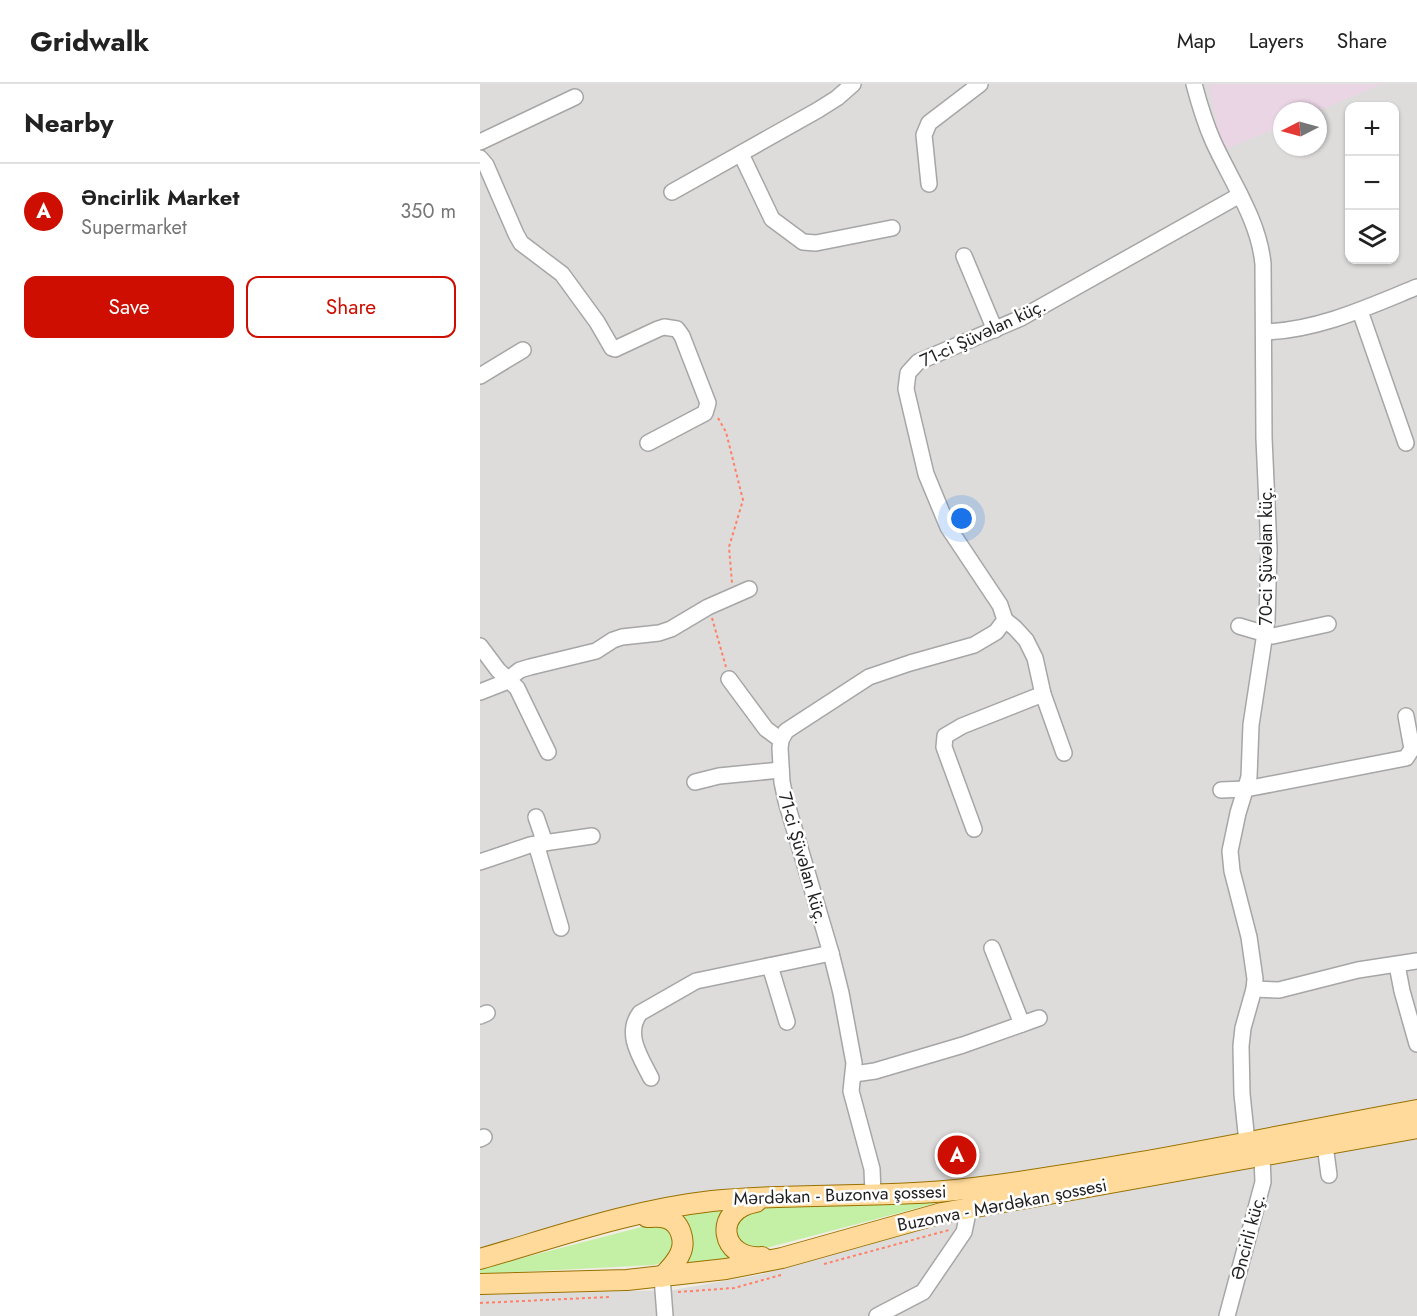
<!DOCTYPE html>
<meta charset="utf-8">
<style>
:root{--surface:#fff;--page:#f2f2f2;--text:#222;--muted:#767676;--line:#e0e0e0;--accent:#cd0e00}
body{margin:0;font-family:Jost,sans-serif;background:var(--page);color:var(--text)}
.controls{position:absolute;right:18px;top:18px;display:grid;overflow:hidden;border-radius:12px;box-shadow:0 2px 4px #0004}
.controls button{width:54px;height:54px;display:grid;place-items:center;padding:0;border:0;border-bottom:2px solid var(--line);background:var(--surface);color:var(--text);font:30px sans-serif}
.compass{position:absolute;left:793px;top:18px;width:54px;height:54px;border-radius:50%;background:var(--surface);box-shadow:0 2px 4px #0004;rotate:264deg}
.you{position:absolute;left:482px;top:435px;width:21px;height:21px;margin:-15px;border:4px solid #fff;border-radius:50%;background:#1a73e8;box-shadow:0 0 0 9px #1a73e833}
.badge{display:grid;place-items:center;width:39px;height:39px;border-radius:50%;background:var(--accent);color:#fff;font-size:20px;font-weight:700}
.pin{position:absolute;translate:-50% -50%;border:3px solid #fff;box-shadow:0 2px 6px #0006}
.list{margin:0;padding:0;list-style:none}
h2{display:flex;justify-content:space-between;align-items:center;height:78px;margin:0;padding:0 24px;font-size:26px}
h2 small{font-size:20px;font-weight:400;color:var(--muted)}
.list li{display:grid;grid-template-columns:39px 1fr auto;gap:18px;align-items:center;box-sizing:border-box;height:96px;padding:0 24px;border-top:2px solid var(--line)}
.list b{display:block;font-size:22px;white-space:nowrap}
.list p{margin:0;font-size:20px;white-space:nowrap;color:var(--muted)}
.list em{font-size:20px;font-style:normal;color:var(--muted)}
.actions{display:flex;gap:12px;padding:18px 24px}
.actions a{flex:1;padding:14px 0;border:2px solid var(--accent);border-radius:12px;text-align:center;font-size:21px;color:var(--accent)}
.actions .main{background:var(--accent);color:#fff}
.icon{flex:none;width:33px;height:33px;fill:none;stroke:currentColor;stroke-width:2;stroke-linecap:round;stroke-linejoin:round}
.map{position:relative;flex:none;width:937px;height:1232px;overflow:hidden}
header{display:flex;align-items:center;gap:36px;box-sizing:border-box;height:84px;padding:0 30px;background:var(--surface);border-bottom:2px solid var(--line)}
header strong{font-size:28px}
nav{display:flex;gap:33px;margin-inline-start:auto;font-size:21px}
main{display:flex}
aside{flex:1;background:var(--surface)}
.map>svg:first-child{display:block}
.residential{fill:#dddcdb;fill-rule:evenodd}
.industrial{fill:#ead5e5}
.grass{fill:#c4f0a5}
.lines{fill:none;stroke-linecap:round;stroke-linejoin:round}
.minor-casing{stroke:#a6a6a6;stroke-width:18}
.major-casing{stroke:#997100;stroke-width:22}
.path{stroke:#ff8066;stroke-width:2;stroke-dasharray:3 3;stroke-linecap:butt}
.minor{stroke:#fff;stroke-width:15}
.major{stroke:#ffda9a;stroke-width:20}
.labels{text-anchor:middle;stroke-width:5;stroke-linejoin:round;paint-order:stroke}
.street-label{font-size:18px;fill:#1f1f1f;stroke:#fff}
</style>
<header>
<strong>Gridwalk</strong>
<nav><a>Map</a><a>Layers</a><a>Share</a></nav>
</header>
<main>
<aside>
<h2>Nearby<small></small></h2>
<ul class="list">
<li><span class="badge">A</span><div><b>Əncirlik Market</b><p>Supermarket</p></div><em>350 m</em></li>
</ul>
<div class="actions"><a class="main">Save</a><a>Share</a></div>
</aside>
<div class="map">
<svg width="937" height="1232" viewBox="0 0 937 1232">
<rect width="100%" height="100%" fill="#f1ede4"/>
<g class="residential">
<path d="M0 0H937V1016L733 1055 460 1100 279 1103 223 1109 0 1167ZM870 22H914V176H870ZM802 27H838V63H802Z"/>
<path d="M937 1052V1232H0V1211L193 1206 284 1190 453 1140Z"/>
</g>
<path class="industrial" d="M729 0H902L838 27H802V42L746 65 739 53Z"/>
<g class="grass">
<path d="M468 1116 286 1164C263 1164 252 1158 260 1133L278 1124Z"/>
<path d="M251 1122 258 1176 201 1183 196 1130Z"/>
<path d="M169 1141C185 1141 191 1146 195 1161L185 1178 173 1181 0 1190V1185Z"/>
</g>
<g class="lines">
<g class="minor-casing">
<g id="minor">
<path d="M714 0C719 19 725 39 733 57 751 97 779 136 783 180L784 354 789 465 787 536 771 641 769 693 758 729 750 767 752 787 769 853 775 895 774 905 763 944 761 962 762 1010 767 1058"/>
<path d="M0 58 95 13"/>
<path d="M261 70 292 135 323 158 336 159 412 144"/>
<path d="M0 74 6 81 36 150 41 159 82 190 117 238 132 264 135 265 178 245 184 243 197 245 202 252 228 319 225 329 168 359"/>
<path d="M449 100 444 51 449 39 500 0"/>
<path d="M192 108 338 26 357 14 373 0"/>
<path d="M484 172 515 246"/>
<path d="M880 227 926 359"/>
<path d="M785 248C839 246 888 223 937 203"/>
<path d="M0 292 43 266"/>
<path d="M525 536 535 544 546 556 555 574 563 610 584 669"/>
<path d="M759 542 793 552 848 540"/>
<path d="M0 562 18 586 37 604 68 668"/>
<path d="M249 595 286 645 301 656"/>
<path d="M0 608 23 599 40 586 50 583 116 567 133 556 142 553 179 549 191 545 228 523 269 505"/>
<path d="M215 698 239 692 301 686"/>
<path d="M741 706 766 705 926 674 932 665 926 632"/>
<path d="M56 733 65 759"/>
<path d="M494 745 464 663 465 652 482 642 563 610"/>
<path d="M56 760 81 844"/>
<path d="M0 778 50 761 112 752"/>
<path d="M512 864 542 940"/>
<path d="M917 881 922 907 937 960"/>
<path d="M290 882 307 938"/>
<path d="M774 905 799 906 878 886 937 877"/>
<path d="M0 932 7 929"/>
<path d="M374 990 395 987 483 961 559 934"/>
<path d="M171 994C161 974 144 950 160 929L216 897 351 869"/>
<path d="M0 1055 4 1053"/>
<path d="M845 1061 849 1091"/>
<path d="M393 1110 392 1085 371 1007 374 979 361 909 351 869 306 717 302 698 300 664 301 656 306 647 389 593 430 579 494 561 516 548 525 536 520 521 468 443 446 390 426 305 428 289 438 278 541 234 760 111"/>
<path d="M182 1193 185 1232"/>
<path d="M397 1232 443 1208 484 1148 489 1124"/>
<path d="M747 1232 783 1098 782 1073"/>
</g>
</g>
<g class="major-casing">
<g id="major">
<path d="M276 1118C231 1126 241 1177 282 1173"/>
<path d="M167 1133C172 1133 180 1132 186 1134 201 1138 206 1158 200 1170 196 1179 189 1186 182 1193"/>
<path d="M0 1175C76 1153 152 1126 232 1117 319 1108 407 1115 494 1104 643 1085 790 1053 937 1026"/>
<path d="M0 1200 147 1196 246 1185 302 1174 462 1129 937 1044"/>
</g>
</g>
<g class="path">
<path d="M238 334 246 348 263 416 249 463 252 499"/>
<path d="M232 534 246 583"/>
<path d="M344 1180 469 1146"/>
<path d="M198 1208 254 1204 301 1191"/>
<path d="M0 1219 129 1213"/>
</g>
<use href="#minor" class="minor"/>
<use href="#major" class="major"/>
</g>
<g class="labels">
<g class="street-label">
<text transform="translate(503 249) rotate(-25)" y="6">71-ci Şüvəlan küç.</text>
<text transform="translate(786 472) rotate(-90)" y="6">70-ci Şüvəlan küç.</text>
<text transform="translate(323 774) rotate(74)" y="6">71-ci Şüvəlan küç.</text>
<text transform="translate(360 1111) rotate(-2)" y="6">Mərdəkan - Buzonva şossesi</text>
<text transform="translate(522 1121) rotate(-11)" y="6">Buzonva - Mərdəkan şossesi</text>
<text transform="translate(768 1153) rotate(-75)" y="6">Əncirli küç.</text>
</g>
</g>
</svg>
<div class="controls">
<button>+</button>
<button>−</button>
<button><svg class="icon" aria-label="layers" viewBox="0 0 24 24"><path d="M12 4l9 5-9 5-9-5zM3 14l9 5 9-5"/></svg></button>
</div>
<svg class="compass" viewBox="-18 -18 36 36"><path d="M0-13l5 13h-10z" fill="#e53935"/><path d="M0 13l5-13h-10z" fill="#767676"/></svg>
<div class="you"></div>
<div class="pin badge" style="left:477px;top:1071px">A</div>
</div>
</main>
